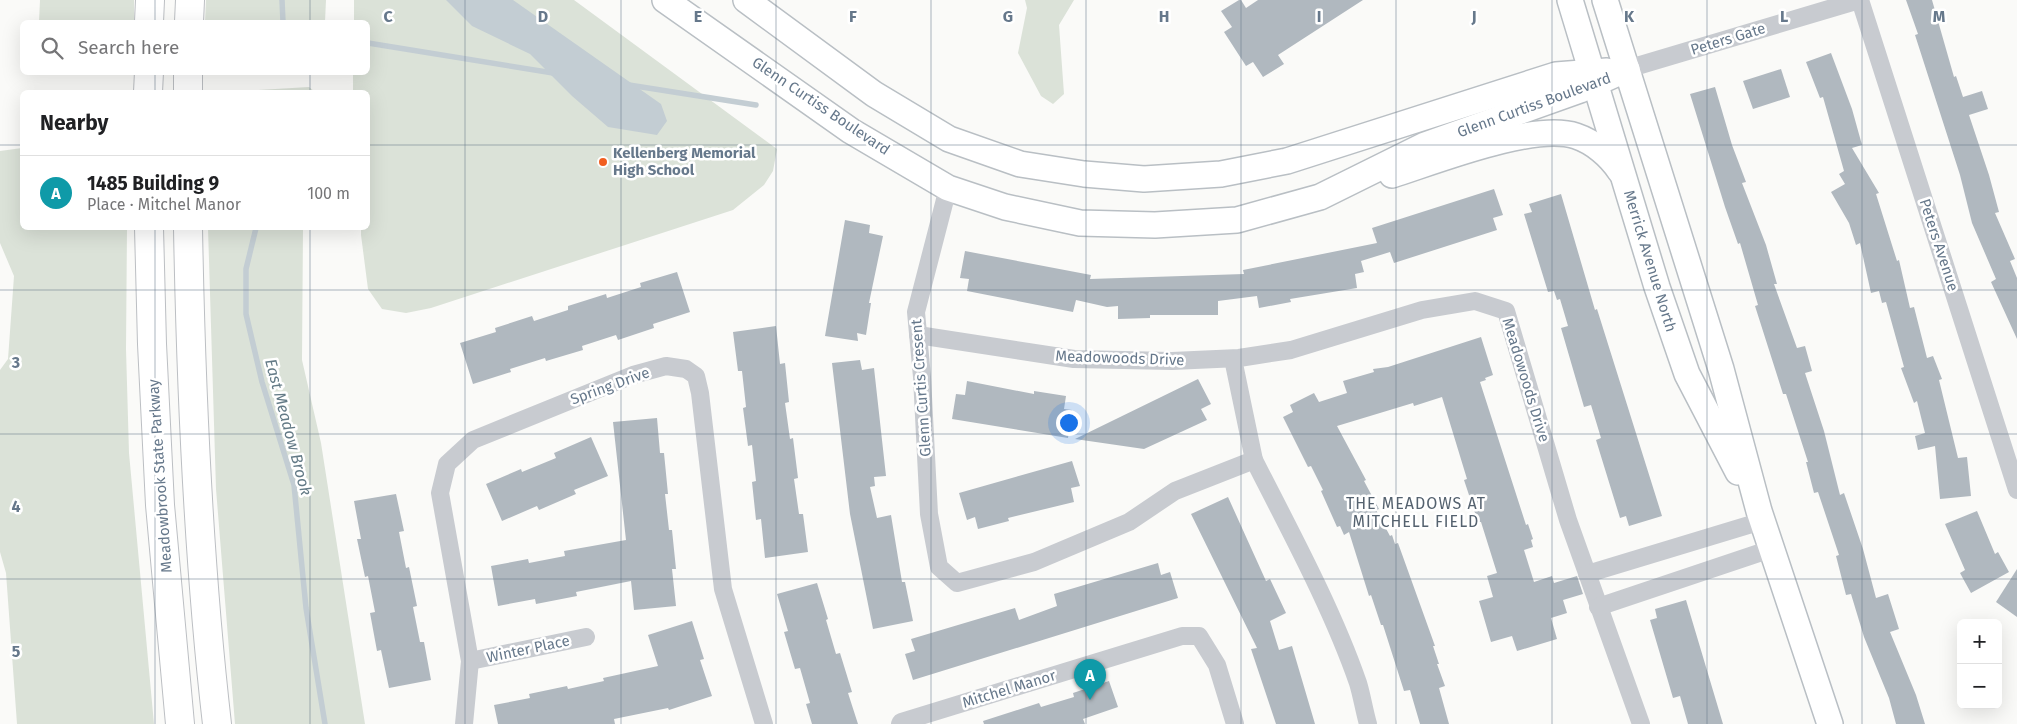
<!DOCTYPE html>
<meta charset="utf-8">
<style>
:root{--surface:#fff;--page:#f6f6f6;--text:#202124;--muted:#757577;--line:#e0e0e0;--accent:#f15e20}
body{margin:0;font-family:"Fira Sans",sans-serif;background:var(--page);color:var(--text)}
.controls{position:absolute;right:15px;bottom:15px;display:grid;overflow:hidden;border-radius:8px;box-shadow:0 5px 20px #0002}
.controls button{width:45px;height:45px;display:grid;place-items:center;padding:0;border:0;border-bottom:1px solid var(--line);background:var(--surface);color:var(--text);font:25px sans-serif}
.you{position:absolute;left:1068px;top:422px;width:18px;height:18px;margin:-12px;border:4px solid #fff;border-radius:50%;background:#1a73e8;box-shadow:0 0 0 8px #1a73e833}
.badge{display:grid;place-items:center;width:32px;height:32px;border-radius:50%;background:var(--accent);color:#fff;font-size:16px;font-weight:700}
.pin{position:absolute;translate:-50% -41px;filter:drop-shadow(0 1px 2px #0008)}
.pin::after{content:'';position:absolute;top:26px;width:18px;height:15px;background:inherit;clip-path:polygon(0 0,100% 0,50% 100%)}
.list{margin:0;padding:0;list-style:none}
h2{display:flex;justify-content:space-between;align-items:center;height:65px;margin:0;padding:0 20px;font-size:21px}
h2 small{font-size:16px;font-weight:400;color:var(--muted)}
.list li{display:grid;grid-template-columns:32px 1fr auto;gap:15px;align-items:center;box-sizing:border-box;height:75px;padding:0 20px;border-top:1px solid var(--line)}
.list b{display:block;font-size:19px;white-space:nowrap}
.list p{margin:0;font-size:16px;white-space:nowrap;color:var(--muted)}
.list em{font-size:16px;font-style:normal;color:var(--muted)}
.icon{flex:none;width:28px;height:28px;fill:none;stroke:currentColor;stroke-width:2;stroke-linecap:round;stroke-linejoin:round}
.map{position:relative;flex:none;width:2017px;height:724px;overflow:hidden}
.search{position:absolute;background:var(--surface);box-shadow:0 5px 20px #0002;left:20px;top:20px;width:350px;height:55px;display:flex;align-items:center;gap:12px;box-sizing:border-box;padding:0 18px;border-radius:8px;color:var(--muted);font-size:19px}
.panel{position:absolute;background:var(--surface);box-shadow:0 5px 20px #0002;left:20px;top:90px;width:350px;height:140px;border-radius:8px}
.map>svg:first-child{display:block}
.green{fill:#dbe2d8}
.water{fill:#c3cdd3}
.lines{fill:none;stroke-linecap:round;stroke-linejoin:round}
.stream{stroke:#c3cdd3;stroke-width:5.5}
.building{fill:#b0b8bf}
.secondary-casing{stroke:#b9bfc4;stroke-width:28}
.motorway-casing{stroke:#bcbfc3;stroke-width:30}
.minor{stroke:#c8cbd0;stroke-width:18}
.secondary{stroke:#fff;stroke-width:25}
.motorway{stroke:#fff;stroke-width:28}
.grid{fill:none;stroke:#66788b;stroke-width:1;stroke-opacity:0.55}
.poi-dot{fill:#f15e20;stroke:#fff;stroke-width:2}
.labels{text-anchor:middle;stroke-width:5;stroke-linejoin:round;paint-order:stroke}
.street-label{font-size:15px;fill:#66788b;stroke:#fff}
.poi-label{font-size:15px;font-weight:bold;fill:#66788b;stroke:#fff;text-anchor:start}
.water-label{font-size:16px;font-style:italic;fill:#637a86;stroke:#fff}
.neighbourhood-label{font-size:16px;letter-spacing:1px;fill:#55626f;stroke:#fff}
.grid-label{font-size:16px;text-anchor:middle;font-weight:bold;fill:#66788b;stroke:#fff;stroke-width:5;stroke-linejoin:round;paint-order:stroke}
</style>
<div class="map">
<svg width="2017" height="724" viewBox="0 0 2017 724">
<rect width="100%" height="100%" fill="#fafaf8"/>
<g class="green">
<path d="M40 0H134V22H39Z"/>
<path d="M206 0H326L325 22H205Z"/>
<path d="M354 0H574L777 149 773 171 764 185 733 210 431 308 406 313 382 309 368 289 361 235V228H368V92H353V73L368 72V22H354Z"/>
<path d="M1025 0H1074L1059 25 1064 94 1053 104 1041 96 1018 53 1027 8Z"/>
<path d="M309 87 315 92H221Z"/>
<path d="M22 148V228H127L126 349 129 453 154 724H17L6 573 0 552V370L8 359 14 276 0 243V151Z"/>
<path d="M208 228H303L302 360 321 443 365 724H235L216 489Z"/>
</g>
<path class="water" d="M446 0H513L661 104 667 121 657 135 608 127 572 96 530 54 472 26Z"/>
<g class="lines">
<g class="stream">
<path d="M282 0 283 22"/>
<path d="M368 43 553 73"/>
<path d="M629 85 756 105"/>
<path d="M256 228 246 269V314L262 382 294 485 306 608 325 724"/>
</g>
</g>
<g class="building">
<path d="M1239 0H1241L1246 8 1258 0H1363L1278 55 1284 64 1263 77 1253 62 1246 66 1224 32 1232 27 1221 11Z"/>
<path d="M1906 0H1932L1954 77 1956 76 1963 97 1982 91 1988 109 1969 115 1989 175 1999 212 1995 213 2015 259 2010 261 2017 278V339L1991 282 1996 279 1972 223 1960 175 1915 35 1918 34Z"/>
<path d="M1831 53 1852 109 1862 145 1852 148 1879 193 1876 194 1897 261 1899 260 1910 308 1914 307 1927 358 1933 356 1942 379 1939 380 1958 458 1967 457 1971 496 1940 499 1935 446 1918 450 1915 436 1925 433 1917 401 1914 403 1901 368 1904 367 1886 302 1882 303 1879 291 1871 293 1860 243 1856 245 1849 223 1831 192 1845 184 1839 174 1844 171 1823 97 1820 98 1806 62Z"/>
<path d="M1781 69 1790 97 1753 109 1743 81Z"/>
<path d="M1715 87 1732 145 1746 182 1742 183 1766 245 1777 284H1774L1797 348 1805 346 1812 371 1805 373 1824 431 1840 495 1844 493 1863 549 1876 598 1888 594 1899 629 1890 632 1916 695 1925 724H1896L1889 698 1864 637 1851 594 1846 595 1836 556 1839 555 1818 492 1814 493 1806 462H1808L1786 394H1783L1755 306 1758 305 1740 243 1738 244 1725 207 1690 94Z"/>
<path d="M1494 189 1503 215 1493 218 1497 230 1394 263 1390 252 1361 261 1364 272 1355 274 1357 288 1290 299 1291 302 1259 308 1257 296 1218 301V315H1150V318L1118 319V306L1107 307 1076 300 1073 312 967 291 969 279 960 278 965 251 1091 275 1090 279 1244 274 1243 270 1377 243 1372 228Z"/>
<path d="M1561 194 1595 310 1597 309 1662 516 1629 526 1626 516 1620 518 1596 440 1601 438 1591 405 1584 407 1561 328 1568 326 1560 299 1557 300 1554 291 1548 292 1524 214 1532 212 1529 204Z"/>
<path d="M845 220 870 225 869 233 883 236 869 303H871L866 335 857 333 858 341 825 336Z"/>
<path d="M677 272 690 312 653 324 654 328 618 340 616 335 582 346 583 350 546 361 545 358 510 369 511 372 473 384 460 343 496 332 495 328 532 316 534 321 568 310V306L606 294 607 298 641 287 640 283Z"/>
<path d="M776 326 780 364 785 363 789 402 785 403 790 439 793 438 798 478 794 479 799 514H803L808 552 765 558 761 519 756 520 752 482 756 481 752 445 748 446 743 408 746 407 742 371H738L733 332Z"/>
<path d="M1481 337 1493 375 1485 378 1486 380 1480 382 1526 525 1528 524 1533 539 1531 540 1533 547 1524 550 1534 582 1552 576 1554 583 1577 576 1583 594 1563 600 1567 613 1551 618 1557 639 1517 651 1512 636 1491 642 1479 601 1493 597 1487 576 1497 573 1481 522H1478L1464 480 1467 479 1442 397 1414 406 1413 403 1337 426 1366 480 1364 481 1379 509 1376 510 1390 536 1392 535 1395 544 1398 543 1435 646H1433L1439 664H1437L1445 686 1439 688 1449 724H1420L1410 690 1404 691 1383 625H1381L1371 595 1369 596 1349 532 1344 535 1340 526 1337 527 1321 491 1323 490 1311 466 1308 467 1283 417 1293 412 1290 405 1314 393 1319 402 1347 393 1343 381 1374 372 1373 369 1388 367Z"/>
<path d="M860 360 862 370 874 368 886 476 874 477 875 486 870 487 877 518 891 515 902 582H905L913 621 873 629 850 514 832 363Z"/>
<path d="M1198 379 1211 404 1201 409 1207 420 1144 449 1075 439Z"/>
<path d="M967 381 1034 394V391L1066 396 1064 409 1072 410 1068 438 952 419 956 394 965 395Z"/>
<path d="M657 418 660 453H664L668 494H665L669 530H672L676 569H672L676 606 634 610 631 581 576 592 577 596 536 604 535 599 498 606 491 566 528 559 529 563 565 556 564 551 626 540 613 422Z"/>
<path d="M591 437 608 476 574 490 576 494 539 510 537 506 502 521 486 484 521 469 522 472 556 458 554 453Z"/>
<path d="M1072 461 1080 486 1071 488 1074 502 1008 518 1009 521 978 529 975 517 967 520 959 493Z"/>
<path d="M396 494 404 531 399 532 406 568 409 567 417 606 413 607 420 642H424L431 680 389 688 381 650 377 651 370 613 375 612 368 576 365 577 357 539H361L354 501Z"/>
<path d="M1228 497 1266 581 1270 579 1286 613 1270 621 1279 650 1292 646 1315 724H1276L1251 649 1257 648 1191 514Z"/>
<path d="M1977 511 1995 554 1998 552 2009 572 1971 593 1960 573 1965 570 1945 524Z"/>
<path d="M1158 563 1161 575 1170 572 1178 598 913 680 905 654 915 651 911 639 1015 608 1019 620 1057 606 1054 594Z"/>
<path d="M2017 569V617L1996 602Z"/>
<path d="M817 583 828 619 826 620 836 654 840 653 852 692 848 693 858 724H812L806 704 810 703 800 668 795 669 784 632 788 631 777 594Z"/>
<path d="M1686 600 1723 724H1688L1680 696 1673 698 1650 620 1657 618 1655 609Z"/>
<path d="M692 621 704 659 700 660 712 696 669 710 668 708 614 719 615 724H498L494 705 530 698 529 694 567 686 568 689 604 681 603 678 658 666 648 635Z"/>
<path d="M1109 681 1118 707 1083 719 1085 724H984L983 721 1039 703 1041 707 1074 697 1073 693Z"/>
</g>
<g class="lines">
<g class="secondary-casing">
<g id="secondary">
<path d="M665 0 851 131 948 188 1005 207 1080 223 1155 225 1237 220 1320 197 1425 145 1580 90 1627 69"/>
<path d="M746 0 874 94 949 139 1020 164 1084 174 1144 179 1221 174 1287 161 1556 75 1607 71"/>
<path d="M1570 0 1657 287 1687 374 1738 472"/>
<path d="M1605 0 1721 369 1759 511 1830 724"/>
<path d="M1392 175C1436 161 1534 122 1576 136 1594 142 1610 156 1620 171"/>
</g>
</g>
<g class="motorway-casing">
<g id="motorway">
<path d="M149 22 150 0"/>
<path d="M189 22 190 0"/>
<path d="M148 92 149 72"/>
<path d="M188 92V72"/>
<path d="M149 228 152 344 160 505 180 724"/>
<path d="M188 228C191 393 198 560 217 724"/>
</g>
</g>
<g class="minor">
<path d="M1860 0 2017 490"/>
<path d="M1627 69 1859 0"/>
<path d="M948 188 916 312 922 377 929 514 939 567 957 583 1034 562 1129 522 1175 491 1254 460C1290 531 1332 608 1358 683 1362 696 1364 710 1368 724"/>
<path d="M918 335 1074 359 1172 361 1239 358 1291 350 1422 310 1475 301 1506 311 1568 520 1641 724"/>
<path d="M1233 359 1254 460"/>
<path d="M1587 574 1762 521"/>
<path d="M1598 607 1771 549"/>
<path d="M470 661 586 637"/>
<path d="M464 724 470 661 440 493 447 464 473 440 633 375 666 366 686 369 696 376 700 393 723 589 764 724"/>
<path d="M900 724 901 722 1182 636H1199L1217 665 1235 724"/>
</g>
<use href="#secondary" class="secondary"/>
<use href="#motorway" class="motorway"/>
</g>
<path class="grid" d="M155 0V22M310 0V22M465 0V724M621 0V724M776 0V724M931 0V724M1086 0V724M1241 0V724M1396 0V724M1552 0V724M1707 0V724M1862 0V724M155 72V92M310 72V92M0 145H22M368 145H2017M155 228V724M310 228V724M0 290H2017M0 434H2017M0 579H2017"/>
<circle class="poi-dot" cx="603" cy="162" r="5"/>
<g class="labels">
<g class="street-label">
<text transform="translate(1728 39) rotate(-17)" y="5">Peters Gate</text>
<text transform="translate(1534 105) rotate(-20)" y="5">Glenn Curtiss Boulevard</text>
<text transform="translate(821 106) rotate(34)" y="5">Glenn Curtiss Boulevard</text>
<text transform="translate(1939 245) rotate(72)" y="5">Peters Avenue</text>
<text transform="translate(1650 261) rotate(73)" y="5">Merrick Avenue North</text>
<text transform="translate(1120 358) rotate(2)" y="5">Meadowoods Drive</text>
<text transform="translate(1526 380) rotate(73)" y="5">Meadowoods Drive</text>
<text transform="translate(610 386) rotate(-20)" y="5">Spring Drive</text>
<text transform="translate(921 388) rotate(-94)" y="5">Glenn Curtis Cresent</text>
<text transform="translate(160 476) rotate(-94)" y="5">Meadowbrook State Parkway</text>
<text transform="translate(528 649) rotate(-12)" y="5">Winter Place</text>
<text transform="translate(1009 689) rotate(-17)" y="5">Mitchel Manor</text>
</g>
<g class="poi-label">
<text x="613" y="158">Kellenberg Memorial<tspan x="613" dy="17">High School</tspan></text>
</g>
<g class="water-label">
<text transform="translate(289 427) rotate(75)" y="6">East Meadow Brook</text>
</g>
<g class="neighbourhood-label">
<text x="1416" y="509">THE MEADOWS AT<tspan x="1416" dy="18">MITCHELL FIELD</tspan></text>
</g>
</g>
<g class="grid-label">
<text x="388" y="22">C</text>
<text x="543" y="22">D</text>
<text x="698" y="22">E</text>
<text x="853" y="22">F</text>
<text x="1008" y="22">G</text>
<text x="1164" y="22">H</text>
<text x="1319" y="22">I</text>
<text x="1474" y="22">J</text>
<text x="1629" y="22">K</text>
<text x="1784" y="22">L</text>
<text x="1939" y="22">M</text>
<text x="16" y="368">3</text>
<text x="16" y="512">4</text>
<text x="16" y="657">5</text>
</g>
</svg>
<div class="controls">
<button>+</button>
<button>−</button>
</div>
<div class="you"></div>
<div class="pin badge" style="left:1090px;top:700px;background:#0f9aa8">A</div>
<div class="search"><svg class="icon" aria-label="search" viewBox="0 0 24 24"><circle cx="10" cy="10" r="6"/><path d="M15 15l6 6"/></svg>Search here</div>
<section class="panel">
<h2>Nearby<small></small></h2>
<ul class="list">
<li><span class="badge" style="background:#0f9aa8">A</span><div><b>1485 Building 9</b><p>Place · Mitchel Manor</p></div><em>100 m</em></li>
</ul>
</section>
</div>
